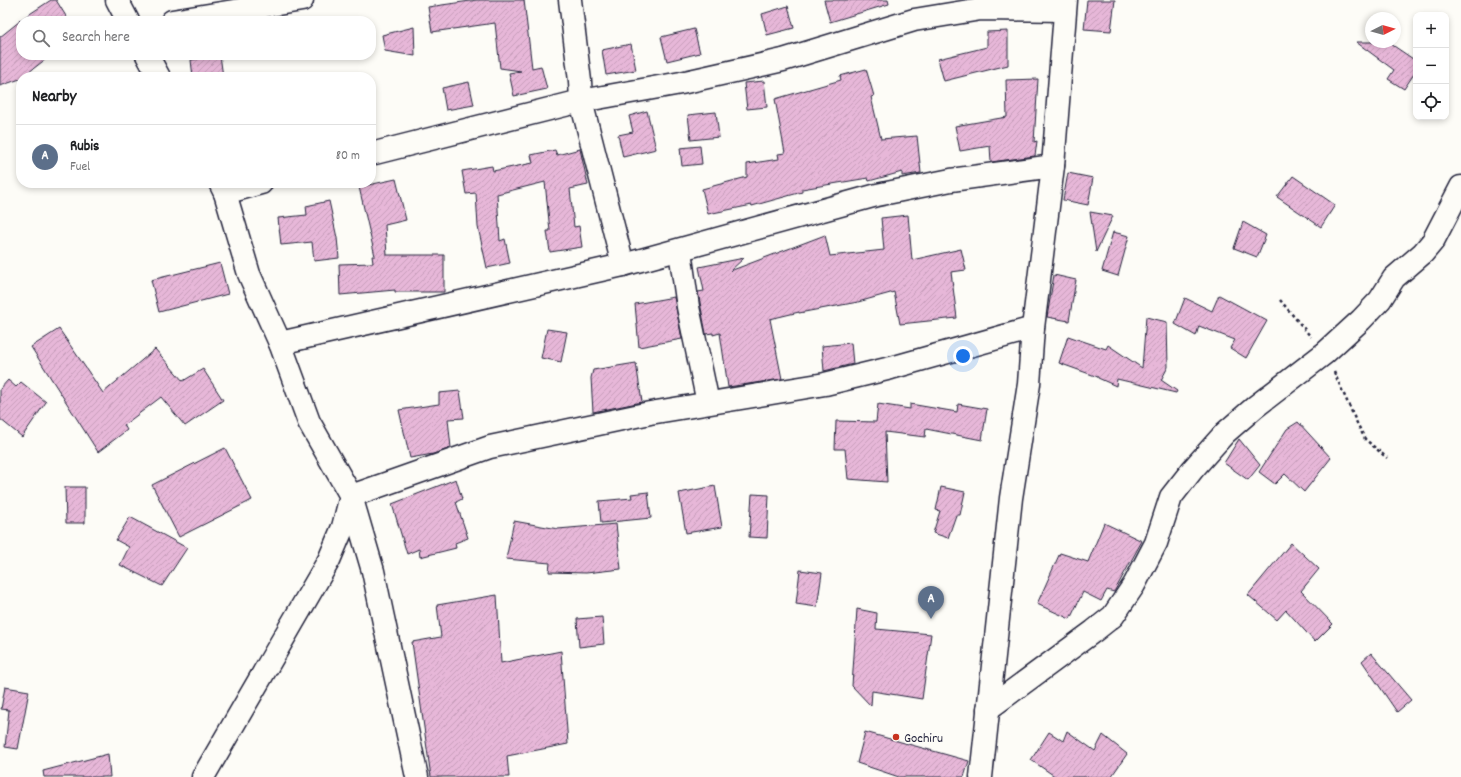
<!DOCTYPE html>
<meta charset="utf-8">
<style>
:root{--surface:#fff;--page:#f6f6f6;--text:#202124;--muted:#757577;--line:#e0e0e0;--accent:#0b8043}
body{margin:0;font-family:Dekko,sans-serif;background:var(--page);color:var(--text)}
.controls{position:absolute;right:12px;top:12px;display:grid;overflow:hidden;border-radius:8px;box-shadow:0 2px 6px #0003}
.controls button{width:36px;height:36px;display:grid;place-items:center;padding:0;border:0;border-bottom:1px solid var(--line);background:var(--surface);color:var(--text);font:20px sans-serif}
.compass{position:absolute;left:1365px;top:12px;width:36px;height:36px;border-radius:50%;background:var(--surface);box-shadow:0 2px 6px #0003;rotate:84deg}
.you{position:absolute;left:963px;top:356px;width:14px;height:14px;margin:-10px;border:3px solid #fff;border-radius:50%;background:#1a73e8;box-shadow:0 0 0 6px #1a73e833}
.badge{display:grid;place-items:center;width:26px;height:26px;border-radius:50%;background:var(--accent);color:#fff;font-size:13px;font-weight:700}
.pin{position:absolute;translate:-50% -33px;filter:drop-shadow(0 1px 2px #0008)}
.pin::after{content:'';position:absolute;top:21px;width:14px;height:12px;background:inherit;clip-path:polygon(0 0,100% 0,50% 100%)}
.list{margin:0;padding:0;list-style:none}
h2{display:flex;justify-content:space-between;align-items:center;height:52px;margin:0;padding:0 16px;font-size:17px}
h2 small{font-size:13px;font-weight:400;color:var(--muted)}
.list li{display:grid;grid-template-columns:26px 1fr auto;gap:12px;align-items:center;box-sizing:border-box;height:64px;padding:0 16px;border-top:1px solid var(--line)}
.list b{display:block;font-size:15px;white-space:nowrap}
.list p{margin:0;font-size:13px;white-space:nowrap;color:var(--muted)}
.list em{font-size:13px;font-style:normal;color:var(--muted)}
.icon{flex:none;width:22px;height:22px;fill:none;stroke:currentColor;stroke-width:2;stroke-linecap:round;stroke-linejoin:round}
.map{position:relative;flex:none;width:1461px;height:777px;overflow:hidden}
.search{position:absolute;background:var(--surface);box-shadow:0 2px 6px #0003;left:16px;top:16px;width:360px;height:44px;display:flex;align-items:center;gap:10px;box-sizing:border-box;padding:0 14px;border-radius:16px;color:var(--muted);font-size:15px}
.panel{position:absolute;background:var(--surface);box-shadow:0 2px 6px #0003;left:16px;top:72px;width:360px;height:116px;border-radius:16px}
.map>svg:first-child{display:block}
.building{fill:url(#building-hatch);stroke:#22223b}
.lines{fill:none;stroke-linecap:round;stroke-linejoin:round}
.minor-casing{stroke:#22223b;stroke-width:25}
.secondary-casing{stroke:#22223b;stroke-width:25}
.path{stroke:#22223b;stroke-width:2.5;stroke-dasharray:3 3;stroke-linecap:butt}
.minor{stroke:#fdfcf7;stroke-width:22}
.secondary{stroke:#fdfcf7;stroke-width:22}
.poi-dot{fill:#c8321e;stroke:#fdfcf7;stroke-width:1.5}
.labels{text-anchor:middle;stroke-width:3;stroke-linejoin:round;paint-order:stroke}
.poi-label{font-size:14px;fill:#22223b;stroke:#fdfcf7;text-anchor:start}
</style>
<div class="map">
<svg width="1461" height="777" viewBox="0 0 1461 777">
<defs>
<pattern id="building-hatch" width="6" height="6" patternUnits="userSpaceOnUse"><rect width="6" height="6" fill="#e7b7d8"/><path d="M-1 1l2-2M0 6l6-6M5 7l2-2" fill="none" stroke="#c69dba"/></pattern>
</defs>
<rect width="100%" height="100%" fill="#fdfcf7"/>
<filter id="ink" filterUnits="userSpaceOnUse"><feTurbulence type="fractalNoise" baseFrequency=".025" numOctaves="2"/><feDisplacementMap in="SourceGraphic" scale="8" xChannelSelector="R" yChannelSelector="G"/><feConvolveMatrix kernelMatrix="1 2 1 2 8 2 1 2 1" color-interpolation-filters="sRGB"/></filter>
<g filter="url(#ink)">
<g class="building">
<path d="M51 0H56L69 21H21V55H51L20 79 0 86V37L20 21H19Z"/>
<path d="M477 0H524L532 68 541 66 547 89 514 96 509 73 521 71 500 68 495 23 432 32 428 7Z"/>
<path d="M824 0H888L889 4 830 22Z"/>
<path d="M1087 0H1115L1111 31 1084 29Z"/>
<path d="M788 6 794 28 767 35 762 14Z"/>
<path d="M414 27 415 56 385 51 382 35Z"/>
<path d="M694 29 700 53 667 61 661 37Z"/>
<path d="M1008 31V65L944 81 938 59 987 47V32Z"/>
<path d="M1356 42H1388L1416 61V71L1404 89 1388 79 1394 70Z"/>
<path d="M631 44 636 70 606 75 602 50Z"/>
<path d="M220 55 223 77H193L191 60Z"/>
<path d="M866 69 874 96 871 97 881 139 917 136 921 173 902 176V172L869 181 868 178 802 189V192L752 206V205L708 214 702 189 747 177V164L779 159 778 154 785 153 775 99 841 80 840 76Z"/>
<path d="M1038 79 1034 142 1037 141 1035 156 991 162 990 146 960 151 955 126 1007 117 1006 80Z"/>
<path d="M764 81 767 107 747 109 744 83Z"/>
<path d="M469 82 474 105 446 110 442 88Z"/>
<path d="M647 111 656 149 623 157 618 135 633 132 629 116Z"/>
<path d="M716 112 719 137 691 140 688 115Z"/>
<path d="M700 146 702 164 682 166 680 148Z"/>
<path d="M580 149 588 185 570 189 574 227 579 226 582 247 550 252 547 231H550L545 182 497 194 500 241 505 239 510 263 487 268 478 227 476 193 466 194 462 171 492 166 493 171 533 163 531 155 555 150 557 155Z"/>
<path d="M1068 173 1093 178 1088 205 1063 200Z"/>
<path d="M1293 176 1335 205 1321 227 1277 197Z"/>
<path d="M396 179 406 220 385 225 387 255H444V292H395V290L340 295 339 264 373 263 372 256H375L359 187Z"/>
<path d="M329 201 337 238 339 258 314 261 312 242 281 245 278 218 307 215 306 206Z"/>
<path d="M1090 212 1113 216 1096 252Z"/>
<path d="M908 215 912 260 961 249 966 270 951 272 957 318 900 324 894 292 858 302 799 313V312L770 319 782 379 728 387 720 333 713 335V333L706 334 698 292 704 291 699 267 744 258 730 271 825 235 830 256 884 250 881 218Z"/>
<path d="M1243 222 1266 235 1257 257 1234 248Z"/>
<path d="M1113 232 1129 236 1118 276 1102 271Z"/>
<path d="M220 263 228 294 159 312 151 280Z"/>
<path d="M1054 275 1076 280 1069 321 1047 317Z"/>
<path d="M1219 295 1267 321 1246 358 1230 348 1235 340 1199 326 1196 336 1175 324 1185 298 1212 311Z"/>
<path d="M674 297 682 339 639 347 635 304Z"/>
<path d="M1146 317 1167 322 1168 367 1161 380 1177 391 1176 393 1117 379 1116 386 1098 378V377L1059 363 1068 336 1106 349 1108 345 1142 368Z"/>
<path d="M59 329 103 393 155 349 183 381 203 369 223 400 185 426 161 397 124 425 127 430 98 452 31 347Z"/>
<path d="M547 329 567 332 561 362 541 358Z"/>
<path d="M851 343 853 364 824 371 822 346Z"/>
<path d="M636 363 642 402 593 412 591 378 593 370Z"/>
<path d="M8 380 16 387 21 382 46 402 22 437 0 419V389Z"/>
<path d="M460 391 464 418 448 419 451 448 433 454 410 458 399 410 439 404V393Z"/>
<path d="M878 404 910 409V404L957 412 958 404 987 409 982 440 926 429 925 437 885 432 887 482 848 479 845 449H835L836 421 876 422Z"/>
<path d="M1298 422 1331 458 1304 492 1285 474 1275 484 1259 472 1287 429Z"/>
<path d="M1239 439 1260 465 1248 480 1224 463Z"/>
<path d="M225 448 252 500 179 537 152 485Z"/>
<path d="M456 479 462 499 456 502 468 538 455 543 456 548 420 557 419 549 407 554 392 504Z"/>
<path d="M715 486 722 527 686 533 679 493Z"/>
<path d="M65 487H85V523H66Z"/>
<path d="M941 487 965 492 960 515H956L948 538 933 533 940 511 936 510Z"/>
<path d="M648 492 651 518 601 523 599 501 632 498 631 494Z"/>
<path d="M752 494 769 495 767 538 749 537Z"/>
<path d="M130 517 187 548 162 586 120 565 129 547 116 540Z"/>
<path d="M514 521 558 529 616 524 621 569 586 573 549 572 550 563 506 559Z"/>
<path d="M1104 523 1142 541 1114 592 1107 590 1101 601 1083 592 1070 619 1037 604 1060 553 1088 562Z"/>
<path d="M1291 543 1319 569 1301 591 1333 624 1315 642 1286 610 1277 620 1248 595Z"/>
<path d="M800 570 822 573 817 607 796 604Z"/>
<path d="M497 595 501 663 561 651 568 744 507 756 509 777H431L412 642 441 637 437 605Z"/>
<path d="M857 609 877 613 876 629 931 634 922 699 872 691 871 706 852 686Z"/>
<path d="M602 617 604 644 579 647 577 619Z"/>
<path d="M1371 653 1411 700 1397 712 1362 661Z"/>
<path d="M5 687 29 691 18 749 5 747 9 710 1 709Z"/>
<path d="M1067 731 1095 751 1103 735 1127 754 1111 777H1056L1031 760 1049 732 1063 741Z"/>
<path d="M865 732 969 761 964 777H899L857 763Z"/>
<path d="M108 754 110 777H44L43 771Z"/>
</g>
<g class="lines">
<g class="minor-casing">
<g id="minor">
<path d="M117 0 128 21"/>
<path d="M570 0 580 81 581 101 623 265"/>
<path d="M172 21 302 0"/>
<path d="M147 55 159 77"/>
<path d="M371 154 581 101 681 83 783 60 914 20 981 9 1064 10"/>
<path d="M220 183 225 193 249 274 280 343 309 422 351 496 373 571 417 777"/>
<path d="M225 193 261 183"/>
<path d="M680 251 688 307 708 403"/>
<path d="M280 343 623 265 877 195 951 180 1053 166"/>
<path d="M988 709 1094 631 1113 616 1134 585 1156 543 1171 497 1193 469 1225 433 1255 407 1325 353 1361 320 1380 300 1394 278 1423 253 1433 241 1461 187"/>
<path d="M203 777 329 560 343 527 351 496 490 447 650 413 825 384 891 368 1033 328"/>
</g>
</g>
<g class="secondary-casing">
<path id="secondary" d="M981 777 1011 498 1029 384 1033 328 1053 166 1066 0"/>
</g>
<g class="path">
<path d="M1280 300 1311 337"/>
<path d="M1334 372 1355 419 1365 439 1387 458"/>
</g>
<use href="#minor" class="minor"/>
<use href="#secondary" class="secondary"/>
</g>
</g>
<circle class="poi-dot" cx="896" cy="737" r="4"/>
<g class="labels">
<g class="poi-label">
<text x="904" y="742">Gochiru</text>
</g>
</g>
</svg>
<div class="controls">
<button>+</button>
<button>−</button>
<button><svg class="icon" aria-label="locate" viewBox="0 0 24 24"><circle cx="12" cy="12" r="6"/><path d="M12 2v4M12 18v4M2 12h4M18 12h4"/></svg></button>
</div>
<svg class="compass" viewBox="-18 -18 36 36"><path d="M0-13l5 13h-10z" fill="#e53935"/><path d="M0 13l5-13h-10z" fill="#757577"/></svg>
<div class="you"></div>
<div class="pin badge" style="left:931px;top:619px;background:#5c6f8a">A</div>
<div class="search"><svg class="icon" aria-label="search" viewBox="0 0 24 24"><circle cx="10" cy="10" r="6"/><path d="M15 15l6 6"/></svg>Search here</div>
<section class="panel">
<h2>Nearby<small></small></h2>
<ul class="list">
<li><span class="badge" style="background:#5c6f8a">A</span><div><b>Rubis</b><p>Fuel</p></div><em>80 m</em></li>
</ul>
</section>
</div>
